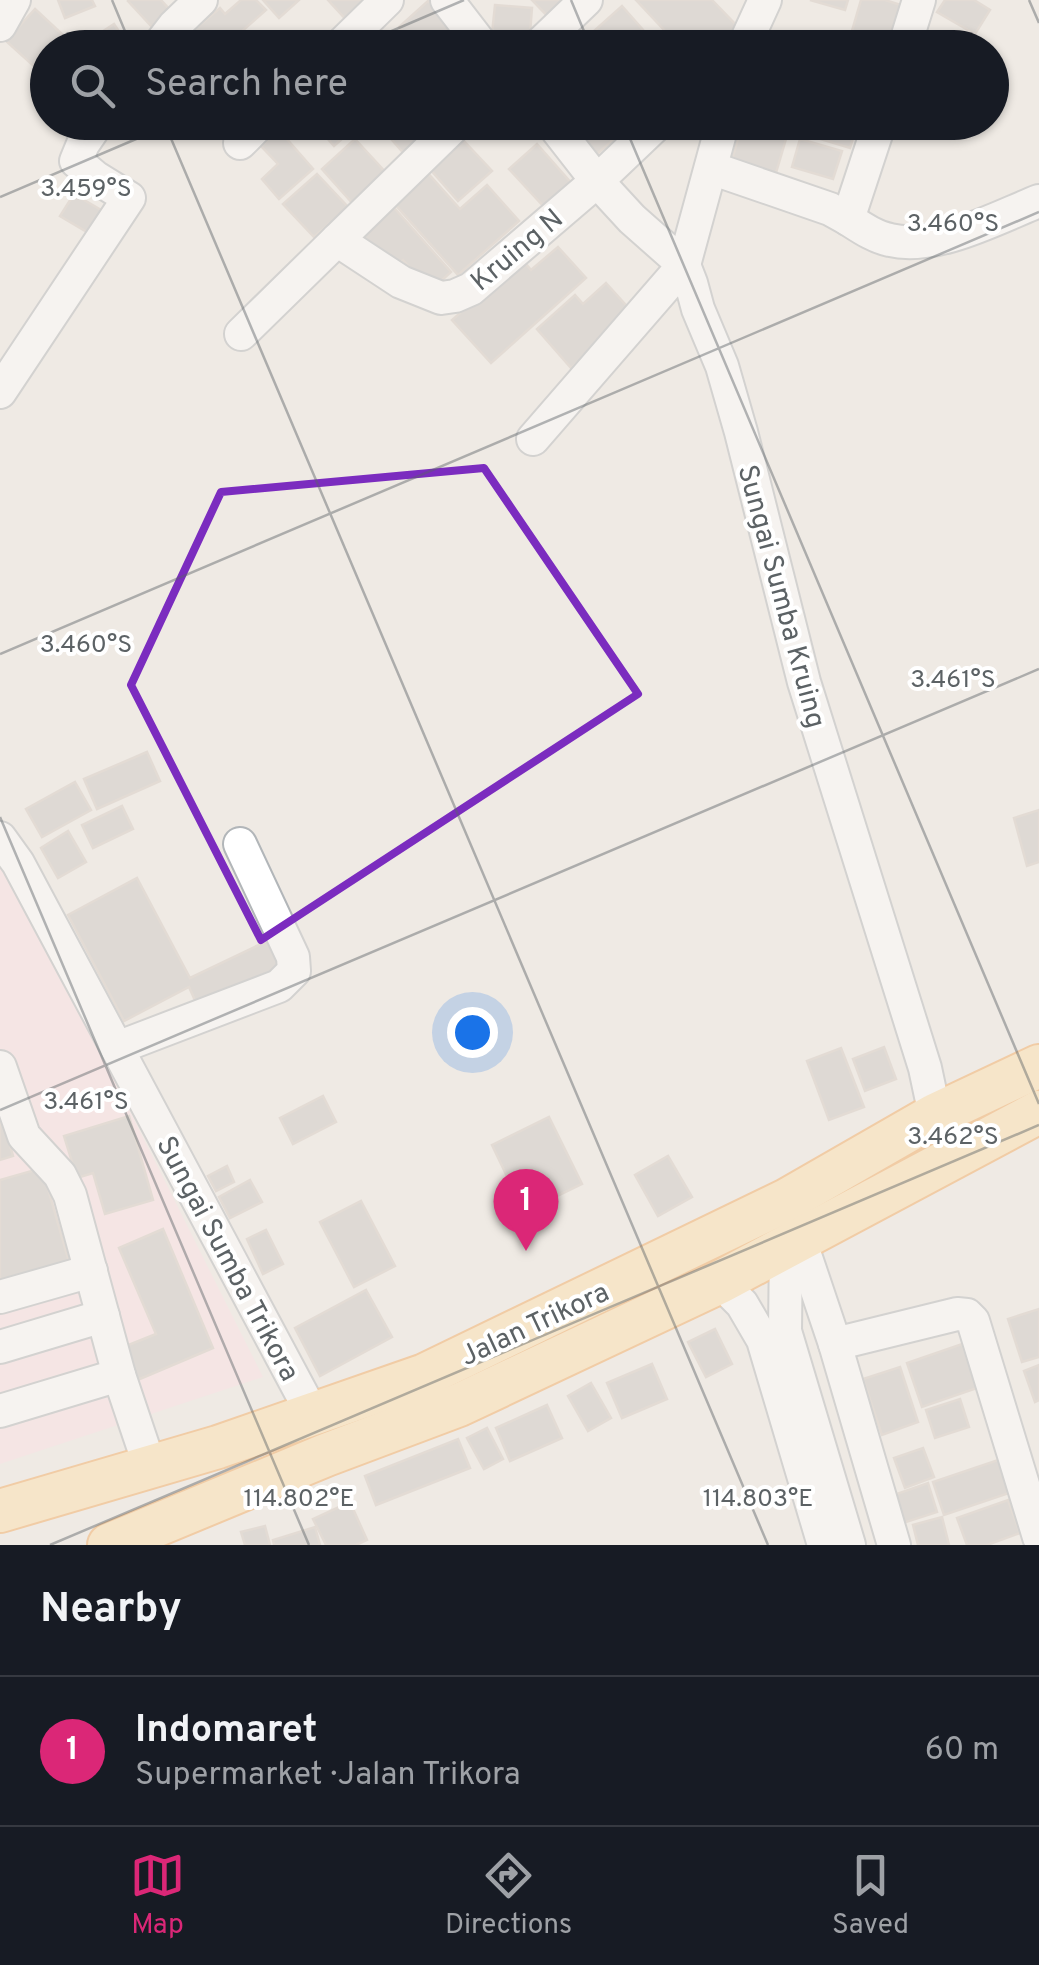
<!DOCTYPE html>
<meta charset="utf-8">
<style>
:root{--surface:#171b24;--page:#242831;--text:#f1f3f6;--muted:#9ea1a6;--line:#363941;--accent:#db2777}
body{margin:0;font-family:Overpass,sans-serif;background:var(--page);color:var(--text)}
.you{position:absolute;left:472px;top:1032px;width:35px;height:35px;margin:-25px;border:8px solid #fff;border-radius:50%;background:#1a73e8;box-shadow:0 0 0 15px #1a73e833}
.badge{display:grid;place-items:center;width:65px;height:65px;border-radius:50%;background:var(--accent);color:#fff;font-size:32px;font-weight:700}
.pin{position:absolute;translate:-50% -82px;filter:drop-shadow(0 2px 5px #0008)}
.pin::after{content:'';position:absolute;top:52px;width:35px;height:30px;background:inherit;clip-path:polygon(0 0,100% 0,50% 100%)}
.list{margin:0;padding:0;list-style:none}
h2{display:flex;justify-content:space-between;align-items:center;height:130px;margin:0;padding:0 40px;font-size:42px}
h2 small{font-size:32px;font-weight:400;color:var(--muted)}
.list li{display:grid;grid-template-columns:65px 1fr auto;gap:30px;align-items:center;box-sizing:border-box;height:150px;padding:0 40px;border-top:2px solid var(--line)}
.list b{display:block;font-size:38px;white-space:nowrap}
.list p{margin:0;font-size:32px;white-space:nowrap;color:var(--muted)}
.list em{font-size:32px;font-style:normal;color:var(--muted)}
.icon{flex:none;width:55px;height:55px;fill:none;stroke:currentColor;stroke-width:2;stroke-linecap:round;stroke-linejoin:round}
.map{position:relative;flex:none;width:1039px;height:1545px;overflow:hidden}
.search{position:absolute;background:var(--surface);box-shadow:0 2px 8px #0004;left:30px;right:30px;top:30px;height:110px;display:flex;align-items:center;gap:25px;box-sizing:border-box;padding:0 35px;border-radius:55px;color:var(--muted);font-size:38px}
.sheet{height:280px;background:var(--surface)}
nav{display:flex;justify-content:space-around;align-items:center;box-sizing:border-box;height:140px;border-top:2px solid var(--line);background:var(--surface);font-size:28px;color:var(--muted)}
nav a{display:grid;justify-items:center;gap:5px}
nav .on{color:var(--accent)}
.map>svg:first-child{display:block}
.medical{fill:#fce1e4}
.building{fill:#cac5c0;stroke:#d4cbc2;stroke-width:2.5}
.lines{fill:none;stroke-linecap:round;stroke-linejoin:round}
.minor-casing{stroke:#b2b6b9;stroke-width:36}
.major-casing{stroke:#f3a859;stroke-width:46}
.minor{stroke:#fff;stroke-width:32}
.major{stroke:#ffdfa9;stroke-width:42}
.marked{fill:none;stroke:#7b2cbf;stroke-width:8;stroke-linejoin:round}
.ticks{fill:none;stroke:#5c6265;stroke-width:2.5;stroke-opacity:0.45}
.labels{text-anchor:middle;stroke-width:8;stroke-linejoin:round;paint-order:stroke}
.street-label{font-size:28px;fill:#5c6265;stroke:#fff}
.ticks-label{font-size:25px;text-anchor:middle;fill:#5c6265;stroke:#fff;stroke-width:8;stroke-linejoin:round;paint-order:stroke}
</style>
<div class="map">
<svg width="1039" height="1545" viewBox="0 0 1039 1545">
<rect width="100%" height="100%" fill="#efeae4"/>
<path class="medical" d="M0 856 6 864 263 1377 0 1464Z"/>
<g class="building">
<path d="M58 0H92L95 6 65 18Z"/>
<path d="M129 0H161L170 10 152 27 128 1Z"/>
<path d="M241 0H256L266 10 241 32 250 42 243 48H210L194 30 220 8 225 14Z"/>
<path d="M263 0H299L279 18Z"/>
<path d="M328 0H377L350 24Z"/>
<path d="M532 0H579L554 23Z"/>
<path d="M636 0H712L739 28 718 48H681Z"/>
<path d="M810 0H848L845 10Z"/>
<path d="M861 0H885L901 5 888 48H847Z"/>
<path d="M945 0H974L990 10 975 34 937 12Z"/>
<path d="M428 1 460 37 448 48H417L399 27Z"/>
<path d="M495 5 532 8 529 46 491 43Z"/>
<path d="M622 6 659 48H575Z"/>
<path d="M35 9 77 48H48V79L6 41Z"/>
<path d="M114 24 130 48H97L91 39Z"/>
<path d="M395 31 410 48H376Z"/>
<path d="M271 35 282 48H256Z"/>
<path d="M790 36 813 43 811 48H775L777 43 787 46Z"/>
<path d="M210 122H251L228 143Z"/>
<path d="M313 122H361L334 146Z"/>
<path d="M427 122 435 131 407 157 377 123Z"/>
<path d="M569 122H611L621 133 597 154Z"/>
<path d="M743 122H757L788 132 773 183 729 170Z"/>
<path d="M800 122H849L857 125 850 148 797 132Z"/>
<path d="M279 130 313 169 279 199 262 179 278 164 261 146Z"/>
<path d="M355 139 388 175 354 205 322 169Z"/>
<path d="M800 139 842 151 833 179 792 167Z"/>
<path d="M463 140 492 171 458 201 430 169Z"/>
<path d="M537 144 573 185 546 209 509 169Z"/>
<path d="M426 171 460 209 487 185 519 221 458 275 392 201Z"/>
<path d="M317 174 348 207 314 237 283 204Z"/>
<path d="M74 194 106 213 92 235 60 216Z"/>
<path d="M388 201 451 272 430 291 403 260 388 273 352 233Z"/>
<path d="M558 247 586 278 491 363 452 320 522 259 531 270Z"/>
<path d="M606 283 633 313 571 368 537 329 575 295 583 304Z"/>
<path d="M147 752 160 781 97 809 84 779Z"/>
<path d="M75 782 91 810 42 837 26 809Z"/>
<path d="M122 806 133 829 93 848 82 825Z"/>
<path d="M1039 810V862L1027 866 1014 818Z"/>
<path d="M68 831 86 862 58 878 41 848Z"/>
<path d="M137 878 190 978 267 941 280 968 198 1007 189 987 124 1021 68 915Z"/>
<path d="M884 1047 896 1079 865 1091 853 1059Z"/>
<path d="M841 1048 864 1107 829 1120 807 1061Z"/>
<path d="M323 1096 336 1122 293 1144 280 1118Z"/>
<path d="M0 1110 13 1156 0 1160Z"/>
<path d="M129 1116 153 1200 105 1214 93 1173 77 1178 64 1136Z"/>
<path d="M549 1117 582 1184 524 1212 492 1145Z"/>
<path d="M668 1156 692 1197 658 1216 635 1175Z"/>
<path d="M227 1166 234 1182 216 1191 208 1176Z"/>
<path d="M42 1168 69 1262 0 1282V1180Z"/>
<path d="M250 1180 262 1202 230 1218 219 1197Z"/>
<path d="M361 1201 395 1266 354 1287 320 1222Z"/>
<path d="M163 1229 213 1348 135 1381 121 1348 156 1334 119 1248Z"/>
<path d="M266 1230 283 1264 263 1274 247 1239Z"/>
<path d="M366 1290 392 1337 320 1376 295 1328Z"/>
<path d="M1039 1309V1357L1022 1362 1008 1319Z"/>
<path d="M715 1329 732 1364 706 1377 688 1342Z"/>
<path d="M962 1344 977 1388 922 1407 907 1363Z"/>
<path d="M652 1364 667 1399 622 1418 607 1383Z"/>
<path d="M1039 1365V1400L1035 1402 1024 1371Z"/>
<path d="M900 1367 918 1422 882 1435 863 1379Z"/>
<path d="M591 1383 611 1418 588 1431 568 1396Z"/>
<path d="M960 1399 969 1427 935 1438 926 1410Z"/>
<path d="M547 1405 562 1438 510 1461 496 1428Z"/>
<path d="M487 1428 503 1459 484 1469 467 1438Z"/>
<path d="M458 1439 470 1468 376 1505 365 1476Z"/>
<path d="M923 1448 934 1477 905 1488 894 1458Z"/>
<path d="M1001 1459 1012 1492 944 1515 933 1482Z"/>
<path d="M928 1483 937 1512 900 1524 891 1496Z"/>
<path d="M1008 1500 1020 1533 987 1545H967L957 1518Z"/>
<path d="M350 1502 367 1540 356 1545H326L313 1519Z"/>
<path d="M942 1517 949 1545H918L913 1525Z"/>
<path d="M265 1526 270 1545H245L241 1532Z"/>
<path d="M315 1527 320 1545H274L273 1540Z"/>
</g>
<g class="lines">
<g class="minor-casing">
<g id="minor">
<path d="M447 0 484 48"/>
<path d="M0 25 14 0"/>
<path d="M157 48 174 26 201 0"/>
<path d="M338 48 387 0"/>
<path d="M536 48 586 0"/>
<path d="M743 48 765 0"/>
<path d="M904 48 919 0"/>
<path d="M551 122 597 181 632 219 684 265 691 283 698 309 722 366 741 432 804 682 925 1068 935 1115"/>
<path d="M240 143 261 122"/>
<path d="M711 168 830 209 848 219 880 122"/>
<path d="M848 219C862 228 875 237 890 240 936 251 996 218 1039 201"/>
<path d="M337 240 458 122"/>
<path d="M241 334 337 240 401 282 441 298 455 296 471 289 597 181 659 122"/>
<path d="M0 392 129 198 95 177 76 161 83 144 98 122"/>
<path d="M533 439 684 265 723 122"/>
<path d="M0 838 18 863 313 1415"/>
<path d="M117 1048 279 986 294 971 293 957 240 844"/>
<path d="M0 1067 24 1136 60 1175 70 1195 119 1375 150 1467"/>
<path d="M800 1240 835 1344 894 1545"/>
<path d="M786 1246 785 1331 849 1545"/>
<path d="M720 1282 742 1304 763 1340 824 1545"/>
<path d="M0 1297 91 1271"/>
<path d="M835 1344 957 1314 967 1315 973 1321 1039 1537"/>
<path d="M0 1347 103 1316"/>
<path d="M0 1411 119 1375"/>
</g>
</g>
<g class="major-casing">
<g id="major">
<path d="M0 1511 218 1447 425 1375 787 1200 935 1115 1039 1066"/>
<path d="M109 1545 326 1455 459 1405 720 1282 1039 1112"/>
</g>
</g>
<use href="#minor" class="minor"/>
<use href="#major" class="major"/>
</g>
<path d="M0 0H1039V1545H0ZM484 468 638 694 261 940 131 685 221 492Z" fill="#efeae4" fill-opacity=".55" fill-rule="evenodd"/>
<path class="marked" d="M484 468 638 694 261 940 131 685 221 492Z"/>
<path class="ticks" d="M112 0 132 48M571 0 591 48M1029 0 1039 23M352 48 464 0M164 122 768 1545M623 122 1039 1104M0 197 176 122M0 654 1039 212M0 817 309 1545M0 1110 1039 669M50 1545 1039 1125"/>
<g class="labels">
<g class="street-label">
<text transform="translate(516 249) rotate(-40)" y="10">Kruing N</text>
<text transform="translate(783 596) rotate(75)" y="10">Sungai Sumba Kruing</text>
<text transform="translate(229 1258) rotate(62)" y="10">Sungai Sumba Trikora</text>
<text transform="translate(534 1323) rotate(-25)" y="10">Jalan Trikora</text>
</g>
</g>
<g class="ticks-label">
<text x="86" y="196">3.459°S</text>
<text x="953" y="231">3.460°S</text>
<text x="86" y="652">3.460°S</text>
<text x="953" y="687">3.461°S</text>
<text x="86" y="1109">3.461°S</text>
<text x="953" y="1144">3.462°S</text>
<text x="299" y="1506">114.802°E</text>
<text x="758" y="1506">114.803°E</text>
</g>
</svg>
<div class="you"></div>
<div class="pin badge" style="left:526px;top:1251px">1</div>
<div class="search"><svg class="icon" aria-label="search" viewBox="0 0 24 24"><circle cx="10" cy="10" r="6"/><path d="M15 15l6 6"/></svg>Search here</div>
</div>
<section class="sheet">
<h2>Nearby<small></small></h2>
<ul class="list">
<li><span class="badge">1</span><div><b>Indomaret</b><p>Supermarket · Jalan Trikora</p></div><em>60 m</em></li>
</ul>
</section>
<nav>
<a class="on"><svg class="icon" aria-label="map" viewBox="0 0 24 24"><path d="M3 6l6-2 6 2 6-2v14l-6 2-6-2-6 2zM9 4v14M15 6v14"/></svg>Map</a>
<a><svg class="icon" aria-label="directions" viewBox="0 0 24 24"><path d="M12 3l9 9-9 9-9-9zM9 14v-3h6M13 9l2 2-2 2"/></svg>Directions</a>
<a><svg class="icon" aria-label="saved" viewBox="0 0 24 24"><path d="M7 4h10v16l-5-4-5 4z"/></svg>Saved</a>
</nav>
